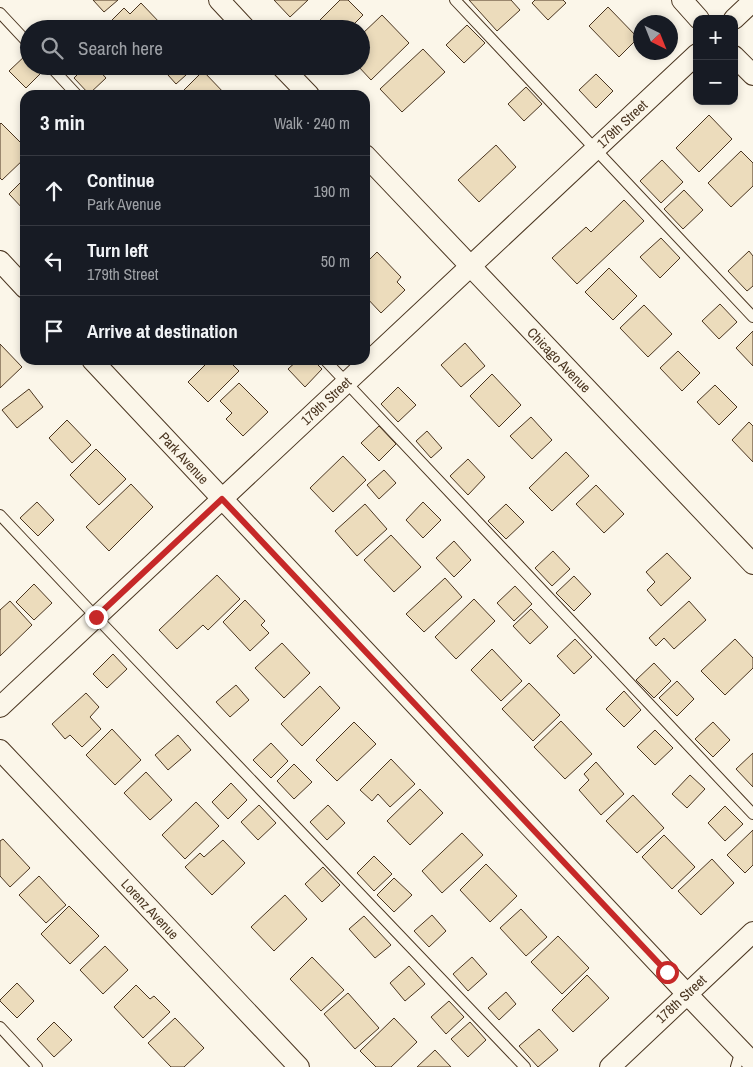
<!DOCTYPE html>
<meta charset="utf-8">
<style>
:root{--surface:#171b24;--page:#20242c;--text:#f1f3f6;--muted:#9ea1a6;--line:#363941}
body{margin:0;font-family:"Archivo Narrow",sans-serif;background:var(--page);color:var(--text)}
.controls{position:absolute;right:15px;top:15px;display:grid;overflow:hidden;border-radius:10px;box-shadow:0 2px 8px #0003}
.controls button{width:45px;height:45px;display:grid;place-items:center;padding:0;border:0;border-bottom:1px solid var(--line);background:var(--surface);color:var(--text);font:25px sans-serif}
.compass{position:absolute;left:633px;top:15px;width:45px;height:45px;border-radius:50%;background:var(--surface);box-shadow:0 2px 8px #0003;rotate:137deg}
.stop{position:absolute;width:15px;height:15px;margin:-11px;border:4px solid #c62828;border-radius:50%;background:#fff}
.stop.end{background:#c62828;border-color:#fff;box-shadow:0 1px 5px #0008}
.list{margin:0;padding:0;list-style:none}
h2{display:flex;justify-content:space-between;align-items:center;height:65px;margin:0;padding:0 20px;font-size:21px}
h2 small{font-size:16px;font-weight:400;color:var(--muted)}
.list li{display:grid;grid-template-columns:32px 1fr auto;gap:15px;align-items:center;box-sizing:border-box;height:70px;padding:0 20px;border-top:1px solid var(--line)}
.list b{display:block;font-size:19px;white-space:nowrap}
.list p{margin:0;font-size:16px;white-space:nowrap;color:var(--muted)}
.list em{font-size:16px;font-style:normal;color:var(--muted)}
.icon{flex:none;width:28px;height:28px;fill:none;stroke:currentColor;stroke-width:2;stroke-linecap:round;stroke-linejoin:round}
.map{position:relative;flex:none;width:753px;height:1067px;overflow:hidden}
.search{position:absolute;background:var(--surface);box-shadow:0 2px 8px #0003;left:20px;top:20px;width:350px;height:55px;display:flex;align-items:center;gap:12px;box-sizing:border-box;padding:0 18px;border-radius:28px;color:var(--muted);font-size:19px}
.panel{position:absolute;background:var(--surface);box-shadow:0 2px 8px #0003;left:20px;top:90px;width:350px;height:275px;border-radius:15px}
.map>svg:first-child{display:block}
.building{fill:#ecdcbc;stroke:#4a3520}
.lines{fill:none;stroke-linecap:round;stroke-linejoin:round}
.lane-casing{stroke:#4a3520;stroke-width:12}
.street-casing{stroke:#4a3520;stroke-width:22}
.lane{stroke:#fbf6e9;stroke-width:10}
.street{stroke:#fbf6e9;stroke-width:20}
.route{stroke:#c62828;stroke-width:6}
.labels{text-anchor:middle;stroke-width:4;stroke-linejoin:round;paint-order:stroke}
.street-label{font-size:14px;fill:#4a3520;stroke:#fbf6e9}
</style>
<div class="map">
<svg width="753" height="1067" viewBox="0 0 753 1067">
<rect width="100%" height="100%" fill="#fbf6e9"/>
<g class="building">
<path d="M93 0H118L104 12Z"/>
<path d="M274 0H308L290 17Z"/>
<path d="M340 0H348L363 15 349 29H324L318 22Z"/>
<path d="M469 0H511L520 10 497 31Z"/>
<path d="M535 0H563L566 3 548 20 532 3Z"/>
<path d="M141 3 161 24 157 29H121L112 20 124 8 130 14Z"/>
<path d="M608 7 638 38 619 57 589 26Z"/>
<path d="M382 15 409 43 371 80 358 66H361V35Z"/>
<path d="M467 25 485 43 464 63 446 45Z"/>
<path d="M423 49 445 72 402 112 380 89Z"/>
<path d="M27 54 29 56V66H39L43 71 26 88 9 71Z"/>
<path d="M86 66H95L106 78 89 94 74 78Z"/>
<path d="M160 66H196L176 84Z"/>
<path d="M203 71 226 95H187L183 91Z"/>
<path d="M596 74 613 91 596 108 579 90Z"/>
<path d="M526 87 542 104 524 121 508 104Z"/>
<path d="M709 115 732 139 699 172 676 148Z"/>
<path d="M1 123 25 147V158L2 180 0 178V124Z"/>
<path d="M496 145 516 167 479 202 458 180Z"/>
<path d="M741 151 753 163V186L731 207 708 183Z"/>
<path d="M662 160 683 182 661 203 640 181Z"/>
<path d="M25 178V211L9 194Z"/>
<path d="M684 190 703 210 683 229 664 209Z"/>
<path d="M624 200 644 221 577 284 552 258 586 227 591 232Z"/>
<path d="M661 238 680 258 660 278 640 257Z"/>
<path d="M749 251 753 256V286L747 291 728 271Z"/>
<path d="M377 252 401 277 397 282 405 290 381 313 365 296V264Z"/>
<path d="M609 268 637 296 613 320 585 292Z"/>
<path d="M720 304 737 322 719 339 702 321Z"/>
<path d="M644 305 672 334 648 357 620 328Z"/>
<path d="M753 331V366L736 348Z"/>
<path d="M465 343 485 366 461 387 441 365Z"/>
<path d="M0 344 22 367 0 388Z"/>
<path d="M678 351 700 373 682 391 660 368Z"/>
<path d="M210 360H228L239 371 208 402 188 382Z"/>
<path d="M298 360H313L322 369 305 387 288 369Z"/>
<path d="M492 374 521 405 499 427 470 396Z"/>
<path d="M239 383 268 412 243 436 226 419 232 413 220 401Z"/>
<path d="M715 385 737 407 719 425 697 402Z"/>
<path d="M398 387 416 405 398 422 381 404Z"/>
<path d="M29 389 43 407 17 428 2 410Z"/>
<path d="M531 417 552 440 532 459 510 436Z"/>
<path d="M67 420 91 445 72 463 49 438Z"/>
<path d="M749 422 753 426V462L732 440Z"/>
<path d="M379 426 396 444 379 461 361 443Z"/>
<path d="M427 431 442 448 431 458 416 441Z"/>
<path d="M96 449 126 479 99 505 70 475Z"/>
<path d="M566 452 589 476 552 511 529 488Z"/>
<path d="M343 456 366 480 333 512 310 488Z"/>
<path d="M468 459 485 477 468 495 450 476Z"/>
<path d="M384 470 396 483 379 499 367 485Z"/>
<path d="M131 484 153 507 109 551 86 527Z"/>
<path d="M596 485 624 514 604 533 576 504Z"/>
<path d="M37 502 54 520 38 536 20 518Z"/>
<path d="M423 502 441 520 423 538 406 520Z"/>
<path d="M365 504 387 529 357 556 335 531Z"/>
<path d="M506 504 524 522 506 539 488 521Z"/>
<path d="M391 535 421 567 394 592 364 560Z"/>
<path d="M454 541 471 560 454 577 436 558Z"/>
<path d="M553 551 570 569 552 586 535 568Z"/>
<path d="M667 553 691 578 661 606 647 590 655 582 646 572Z"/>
<path d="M217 575 240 599 208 630 203 625 177 649 159 630Z"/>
<path d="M574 576 591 594 574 611 556 593Z"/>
<path d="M445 578 462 597 424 632 406 614Z"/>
<path d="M34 584 52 603 34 620 16 602Z"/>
<path d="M515 586 532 604 514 621 497 603Z"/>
<path d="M474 599 495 621 456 659 435 637Z"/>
<path d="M245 600 265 621 261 625 269 633 250 651 223 622Z"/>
<path d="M10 601 32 625 0 656V610Z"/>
<path d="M689 601 706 620 674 649 664 638 656 646 649 638Z"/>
<path d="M531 609 548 627 530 644 513 626Z"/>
<path d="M575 639 592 657 574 674 557 656Z"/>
<path d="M735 639 753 658V668L725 695 701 671Z"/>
<path d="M282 643 310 673 284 698 255 668Z"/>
<path d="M492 649 522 681 501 701 471 670Z"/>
<path d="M113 654 127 669 107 688 93 674Z"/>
<path d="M654 663 671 681 654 698 636 680Z"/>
<path d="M677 681 694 699 677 716 659 698Z"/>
<path d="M529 683 560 715 533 741 502 709Z"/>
<path d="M236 685 249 700 230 717 216 702Z"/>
<path d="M320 686 340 708 302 746 281 724Z"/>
<path d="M624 691 641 710 624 727 606 709Z"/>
<path d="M86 693 99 707 90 717 101 729 82 747 70 735 65 739 52 724Z"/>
<path d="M561 721 592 754 565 779 534 747Z"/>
<path d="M354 722 376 744 337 781 316 760Z"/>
<path d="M713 722 730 740 713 757 695 739Z"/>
<path d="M112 729 141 760 115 785 86 755Z"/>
<path d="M655 730 673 748 655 765 637 747Z"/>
<path d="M178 735 191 750 168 770 155 755Z"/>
<path d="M271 743 288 761 271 778 253 760Z"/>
<path d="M753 753V787L736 769Z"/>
<path d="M391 759 415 784 390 807 378 794 372 801 360 790Z"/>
<path d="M596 762 624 794 601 815 579 790 589 780 584 774Z"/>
<path d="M294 764 312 782 294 799 277 781Z"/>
<path d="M146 772 172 800 150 820 124 793Z"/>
<path d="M690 775 705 789 687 808 672 794Z"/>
<path d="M231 783 247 800 228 819 212 802Z"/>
<path d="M420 789 443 813 410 845 387 821Z"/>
<path d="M633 795 664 828 637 853 606 821Z"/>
<path d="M196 802 219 826 185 859 162 835Z"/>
<path d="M259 805 276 823 258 840 241 822Z"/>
<path d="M328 805 345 823 327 840 310 822Z"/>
<path d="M725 806 743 824 725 841 708 823Z"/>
<path d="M753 830V865L745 873 727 855Z"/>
<path d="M462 833 483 855 442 893 422 871Z"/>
<path d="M664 835 695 867 672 889 642 857Z"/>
<path d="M3 839 30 868 10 887 0 876V841Z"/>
<path d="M223 840 245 863 212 895 185 867 200 853 204 857Z"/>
<path d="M374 856 392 874 374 891 357 873Z"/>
<path d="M712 859 734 883 701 915 678 891Z"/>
<path d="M486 864 517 896 490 922 460 890Z"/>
<path d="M323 867 340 885 322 902 305 884Z"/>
<path d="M39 876 66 905 46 923 19 895Z"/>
<path d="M394 878 412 895 394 912 377 895Z"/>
<path d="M285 895 307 919 274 951 251 927Z"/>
<path d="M69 906 99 936 70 964 41 934Z"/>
<path d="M521 909 547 937 526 956 500 928Z"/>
<path d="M432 915 446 931 429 947 414 931Z"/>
<path d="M364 916 391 945 375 958 349 929Z"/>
<path d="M558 936 589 968 562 994 531 962Z"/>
<path d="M105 946 128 970 103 994 80 970Z"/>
<path d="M312 957 344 990 321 1011 290 979Z"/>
<path d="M472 957 487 974 468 991 453 974Z"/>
<path d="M409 966 425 984 405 1001 390 983Z"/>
<path d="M587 975 609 998 573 1032 552 1010Z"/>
<path d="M17 983 34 1001 17 1018 0 1001V1000Z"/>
<path d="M136 985 150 999 154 996 170 1012 143 1038 114 1007Z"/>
<path d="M506 992 516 1004 499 1020 488 1008Z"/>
<path d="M348 993 379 1028 355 1049 324 1014Z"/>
<path d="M449 1001 464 1017 446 1034 431 1017Z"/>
<path d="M175 1018 204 1048 184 1067H171L148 1043Z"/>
<path d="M394 1018 417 1042 391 1067H376L360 1051Z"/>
<path d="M54 1022 72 1040 54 1057 37 1039Z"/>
<path d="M470 1022 486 1040 468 1057 451 1039Z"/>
<path d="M539 1029 558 1050 538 1067 519 1046Z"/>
<path d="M435 1050 451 1067H417Z"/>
</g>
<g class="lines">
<g class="lane-casing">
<g id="lane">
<path d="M455 0 753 317"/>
<path d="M0 13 29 44"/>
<path d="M50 66 77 95"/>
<path d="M325 360 753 814"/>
<path d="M0 515 96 617 525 1067"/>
<path d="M0 1027 37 1067"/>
<path d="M736 1067 741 1050"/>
</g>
</g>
<g class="street-casing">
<g id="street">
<path d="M219 0 246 29"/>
<path d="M682 0 699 19"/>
<path d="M734 19 753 1"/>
<path d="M734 56 753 75"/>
<path d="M281 66 309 95"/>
<path d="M365 155 753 564"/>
<path d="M0 261 25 288"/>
<path d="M92 360 687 994 753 1063"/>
<path d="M0 707 697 54"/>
<path d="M0 750 299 1067"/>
<path d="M610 1067 753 932"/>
</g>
</g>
<use href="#lane" class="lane"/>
<use href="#street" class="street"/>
</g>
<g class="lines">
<path class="route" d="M96 617 222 499 667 972"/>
</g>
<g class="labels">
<g class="street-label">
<text transform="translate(622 124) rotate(-43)" y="5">179th Street</text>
<text transform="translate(559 360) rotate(46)" y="5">Chicago Avenue</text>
<text transform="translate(326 401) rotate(-43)" y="5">179th Street</text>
<text transform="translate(184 458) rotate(47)" y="5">Park Avenue</text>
<text transform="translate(150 909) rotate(47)" y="5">Lorenz Avenue</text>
<text transform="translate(681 999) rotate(-43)" y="5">178th Street</text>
</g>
</g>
</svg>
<div class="controls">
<button>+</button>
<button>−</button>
</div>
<svg class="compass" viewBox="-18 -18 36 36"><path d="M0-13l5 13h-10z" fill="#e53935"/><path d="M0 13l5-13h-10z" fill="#9ea1a6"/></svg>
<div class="stop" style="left:667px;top:972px"></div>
<div class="stop end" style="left:96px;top:617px"></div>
<div class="search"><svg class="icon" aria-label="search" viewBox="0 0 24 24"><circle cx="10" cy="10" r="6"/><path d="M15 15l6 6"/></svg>Search here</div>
<section class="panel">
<h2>3 min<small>Walk · 240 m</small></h2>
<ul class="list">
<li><svg class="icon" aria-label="ahead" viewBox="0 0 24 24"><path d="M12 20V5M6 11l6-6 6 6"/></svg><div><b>Continue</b><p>Park Avenue</p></div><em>190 m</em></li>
<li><svg class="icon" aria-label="left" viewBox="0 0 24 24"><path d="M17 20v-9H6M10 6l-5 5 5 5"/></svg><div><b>Turn left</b><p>179th Street</p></div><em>50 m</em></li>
<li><svg class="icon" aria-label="arrive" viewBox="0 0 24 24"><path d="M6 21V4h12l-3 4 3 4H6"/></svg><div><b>Arrive at destination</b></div></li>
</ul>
</section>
</div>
